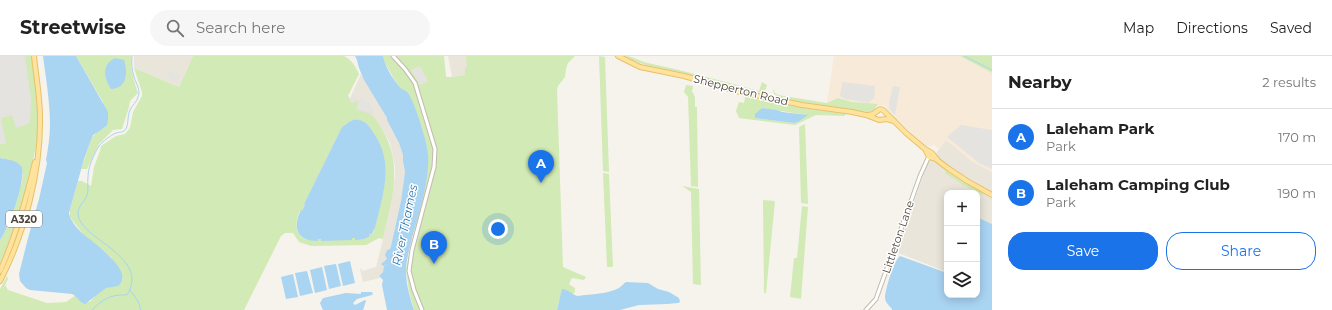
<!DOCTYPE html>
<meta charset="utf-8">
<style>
:root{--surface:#fff;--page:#f6f6f6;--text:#222;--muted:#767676;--line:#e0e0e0;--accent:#1a73e8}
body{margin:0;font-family:Montserrat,sans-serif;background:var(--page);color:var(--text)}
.controls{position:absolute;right:12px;bottom:12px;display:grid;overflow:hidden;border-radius:8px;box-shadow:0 2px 10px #0003}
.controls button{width:36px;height:36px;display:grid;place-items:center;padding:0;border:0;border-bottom:1px solid var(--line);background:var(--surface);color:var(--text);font:20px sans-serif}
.you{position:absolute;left:498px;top:173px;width:14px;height:14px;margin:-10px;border:3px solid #fff;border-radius:50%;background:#1a73e8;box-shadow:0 0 0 6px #1a73e833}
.badge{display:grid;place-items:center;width:26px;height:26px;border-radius:50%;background:var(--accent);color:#fff;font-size:13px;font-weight:700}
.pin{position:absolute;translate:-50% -33px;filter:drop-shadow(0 1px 2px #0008)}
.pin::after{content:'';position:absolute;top:21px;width:14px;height:12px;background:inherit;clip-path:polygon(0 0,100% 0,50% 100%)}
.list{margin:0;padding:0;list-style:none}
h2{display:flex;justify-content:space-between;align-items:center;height:52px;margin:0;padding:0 16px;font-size:17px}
h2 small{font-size:13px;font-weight:400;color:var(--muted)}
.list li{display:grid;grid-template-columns:26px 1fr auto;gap:12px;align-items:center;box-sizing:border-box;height:56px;padding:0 16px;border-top:1px solid var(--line)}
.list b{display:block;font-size:15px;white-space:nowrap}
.list p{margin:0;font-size:13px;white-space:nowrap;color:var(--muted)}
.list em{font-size:13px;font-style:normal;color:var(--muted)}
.actions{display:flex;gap:8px;padding:12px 16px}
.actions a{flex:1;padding:9px 0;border:1px solid var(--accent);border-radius:16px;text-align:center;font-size:14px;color:var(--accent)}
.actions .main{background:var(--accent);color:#fff}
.icon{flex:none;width:22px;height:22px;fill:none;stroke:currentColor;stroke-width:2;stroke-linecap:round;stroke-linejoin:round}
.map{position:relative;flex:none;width:992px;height:254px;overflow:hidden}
header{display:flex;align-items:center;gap:24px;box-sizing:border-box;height:56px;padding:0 20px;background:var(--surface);border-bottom:1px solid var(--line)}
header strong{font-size:19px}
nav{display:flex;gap:22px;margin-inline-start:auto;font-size:14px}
.search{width:280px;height:36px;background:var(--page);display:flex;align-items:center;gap:10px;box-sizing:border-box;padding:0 14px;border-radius:22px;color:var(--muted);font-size:15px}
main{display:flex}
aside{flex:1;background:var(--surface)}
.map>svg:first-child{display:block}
.residential{fill:#eae5da}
.commercial{fill:#f7ead8}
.green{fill:#d2eab5;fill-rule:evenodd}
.parking{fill:#e5e3e0}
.water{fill:#a9d4f2}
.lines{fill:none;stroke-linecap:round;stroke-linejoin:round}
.stream{stroke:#a9d4f2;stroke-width:1}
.minor-casing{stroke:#c2bbae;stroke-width:5}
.major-casing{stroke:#e6c16a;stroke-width:6}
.minor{stroke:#fff;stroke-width:3}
.major{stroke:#ffe39c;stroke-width:4}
.labels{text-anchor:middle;stroke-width:3;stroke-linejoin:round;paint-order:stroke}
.shield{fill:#fff;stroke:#817c74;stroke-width:1}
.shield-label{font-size:10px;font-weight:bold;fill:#4b4439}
.street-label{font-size:11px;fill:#4b4439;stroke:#fff}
.water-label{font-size:12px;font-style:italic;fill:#2e7ab2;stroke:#fff}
</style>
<header>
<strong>Streetwise</strong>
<div class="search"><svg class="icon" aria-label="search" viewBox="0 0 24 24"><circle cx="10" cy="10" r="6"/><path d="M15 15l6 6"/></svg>Search here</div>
<nav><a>Map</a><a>Directions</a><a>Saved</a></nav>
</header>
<main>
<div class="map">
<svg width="992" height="254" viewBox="0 0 992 254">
<rect width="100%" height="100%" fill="#f6f3ec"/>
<g class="residential">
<path d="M134 0H193L179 31 134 12Z"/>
<path d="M448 0H466L468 11 466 19 452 21Z"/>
<path d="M361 18 364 23 366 21 367 22 364 24 387 62 388 65 399 87 403 99V105L405 116 401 145 391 190 390 193 387 194 386 197 387 203 381 208 384 210 389 209 379 220 380 222 363 226 360 213 361 212 362 215 376 211 383 183 395 121V111L390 87 382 73 350 42Z"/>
<path d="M946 84 973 106 992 116V168L977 161V137H947V216L896 196 927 109Z"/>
</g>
<path class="commercial" d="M834 0H960L992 17V116L973 106 946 84 939 93 934 89 927 91 888 56 886 50 852 46 838 42 827 47Z"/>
<g class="green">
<path d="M0 0H32C34 24 38 49 38 73 38 88 33 103 29 118 22 148 14 179 0 207V184L9 168 22 125 23 118 10 104 0 102Z"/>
<path d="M76 0H131C130 13 134 25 138 37L130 45 129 51 122 73 113 74 99 88 87 113H81L91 84C94 76 102 75 106 69L103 46Z"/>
<path d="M193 0H344C352 4 355 10 359 18L348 40 351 44 350 45 354 47 355 44 359 45 357 53C362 55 370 56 373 60 376 63 378 67 380 70 405 108 391 143 383 183L379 182 366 189 311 190 299 186 293 177H285L281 180 244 254H0V233L7 220 8 223 5 229 8 234 47 247 66 246 76 239 79 243 90 246C94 241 101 234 107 231 114 228 119 232 123 223L111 201 84 179 72 164 70 160V154L78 125H82L91 130 94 111 100 95 101 90 116 80 125 78 130 72 133 56 142 40V36L134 12 179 31ZM353 64C363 64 368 68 373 76 395 107 382 142 374 175L371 179 352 182V184H321V183H318V184C314 184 308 184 305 183 293 178 296 163 300 155H302L305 149 304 148 342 71 349 66Z"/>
<path d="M383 0H444L446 21H452L465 19V11H467L466 0H575L568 7 566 13 565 21 558 30 557 34 563 211 586 221 584 224 572 222 569 228 575 232V236L571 239 559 244 557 254H414L409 235 406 213 421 145 428 98 422 73 411 43 400 31 394 23 384 5Z"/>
<path d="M599 0 605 1 609 116 603 115Z"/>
<path d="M624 0C633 0 639 5 648 7 685 15 722 25 759 35L762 26 767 29 765 35 762 37C736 32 710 24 684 17 663 12 643 11 624 0Z"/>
<path d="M960 0H992V17Z"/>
<path d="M686 29 693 30 692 36 694 38V40L695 41V51H697L698 131 691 130 688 41 684 36Z"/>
<path d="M773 32 775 37 778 39 827 47 838 42 852 46 878 48 874 54 868 56 800 46 779 41 774 38Z"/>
<path d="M745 41 803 52 845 58V60L816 59 795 69 739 62 736 55 739 46 744 47ZM762 52 807 59 798 66 794 67 755 62Z"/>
<path d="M805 68 808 148 801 147 799 71Z"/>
<path d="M946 115 961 125 983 137V138L982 139 980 138 963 129 945 117Z"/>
<path d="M603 117 609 118 613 211H607Z"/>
<path d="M682 130 699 133 701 229 693 228 691 136Z"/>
<path d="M763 144 775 145 766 237H764Z"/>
<path d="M802 150 808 151 801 243 790 241 794 202H797Z"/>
</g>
<g class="parking">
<path d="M0 0H25L31 43 30 67 16 72 12 59 1 62 6 88H0Z"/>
<path d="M420 10 428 25 420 29 411 14Z"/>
<path d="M169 15 180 19 177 26 167 22Z"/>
<path d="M842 26 875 30 874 42 868 47 845 43 840 40Z"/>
<path d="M893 30 900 31 895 59 890 54 889 47Z"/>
<path d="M352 39 360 44 362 41 371 49 374 55 373 59 356 53 359 46 355 44 354 47 350 45Z"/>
<path d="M961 69 992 74V113L979 107 947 81Z"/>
</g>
<g class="water">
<path d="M43 0H76L108 56V63L107 69 101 74 93 79 91 84 84 103 69 157C70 164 76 171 81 176 90 185 137 215 118 230L106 232 85 248C80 247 77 240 72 238L30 234 26 232 20 225 19 218 27 186 39 143 47 107 46 104C48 92 50 81 50 69 50 46 46 23 43 0Z"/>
<path d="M355 0H383C385 10 392 22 399 30 401 33 405 34 408 37 415 47 427 86 428 98 430 123 419 158 412 182 410 192 406 204 406 215 406 228 410 242 414 254H387L382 229 383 224 379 220 383 216 384 210 388 208 383 210 381 208 387 203 385 199 387 194 390 193 391 190 401 145 405 116 403 105V99L399 87 387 64V62L364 24 359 12 357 4Z"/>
<path d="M115 2 124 4C128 17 127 32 111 33 104 22 101 9 115 2Z"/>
<path d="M762 52C768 53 777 53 782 56L808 59 798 66 794 67 755 62V58Z"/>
<path d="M353 64C363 63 368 68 373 76 395 106 383 139 375 172L371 179 370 178 369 179 370 180 364 183 355 184V182H352V184L321 185V183H318V185C297 185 292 172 301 154L302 155 305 149 304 148 342 71 349 66Z"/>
<path d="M0 102C6 103 16 104 21 110 28 119 8 175 0 184Z"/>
<path d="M979 162 992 168V254H892V253C889 249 886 248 885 242 885 234 894 204 900 200L947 217V239H977V163Z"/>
<path d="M350 205 355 227 343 230 338 208Z"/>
<path d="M336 208 341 230 329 233 324 210Z"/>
<path d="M322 211 327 234 315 237 310 214Z"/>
<path d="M307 215 313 237 300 240 295 217Z"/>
<path d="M293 218 298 241 286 243 281 221Z"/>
<path d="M626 226 648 227 658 233 669 236 679 242 680 246 678 247 667 248 639 249 620 254H557L562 233C568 233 572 239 578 240 591 238 608 238 619 232 622 230 624 227 626 226Z"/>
<path d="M361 236H371L373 237 372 239 357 243 353 247 355 249 365 244 366 245 363 254H323L320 247 323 242 346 237 361 238Z"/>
</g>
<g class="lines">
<g class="stream">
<path d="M964 0 992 14"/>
<path d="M130 234 138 245 141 254"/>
<path d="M92 254C103 243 111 238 127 239 151 200 79 183 78 158 78 149 85 146 87 139 89 134 87 127 88 121 88 111 94 98 99 90 102 86 111 79 116 77 119 76 122 77 125 74 129 70 127 60 130 54 132 49 137 46 138 41 141 35 136 27 134 21 132 14 131 7 132 0"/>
</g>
<g class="minor-casing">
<g id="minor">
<path d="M393 0 405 13 415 27 435 93 434 111 412 194 409 215 414 234 422 254"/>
<path d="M866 254 876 243 920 120 929 100"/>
</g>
</g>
<g class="major-casing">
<g id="major">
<path d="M618 0 640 11 684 20 740 36 802 49 852 56 866 59 879 64 887 63 894 65"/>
<path d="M868 59 873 58 880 53 883 54 906 77 925 93 932 97 937 104 949 113 967 125 992 139"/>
<path d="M926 95 929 101 937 103"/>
<path d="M0 215C16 180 26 144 35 106"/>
<path d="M0 225C25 177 41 114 40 61 40 40 36 20 34 0"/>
</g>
</g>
<use href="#minor" class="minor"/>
<use href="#major" class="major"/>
</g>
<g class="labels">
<rect class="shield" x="6" y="155" width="36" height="16" rx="3"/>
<g class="shield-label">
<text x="24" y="167">A320</text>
</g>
<g class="street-label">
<text transform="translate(741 34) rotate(14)" y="4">Shepperton Road</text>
<text transform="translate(898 181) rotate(-71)" y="4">Littleton Lane</text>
</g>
<g class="water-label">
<text transform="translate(405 169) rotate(-78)" y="4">River Thames</text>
</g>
</g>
</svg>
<div class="controls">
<button>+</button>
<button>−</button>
<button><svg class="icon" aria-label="layers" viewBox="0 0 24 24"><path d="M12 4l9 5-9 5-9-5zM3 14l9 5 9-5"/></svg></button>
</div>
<div class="you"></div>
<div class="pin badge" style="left:541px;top:127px">A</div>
<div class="pin badge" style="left:434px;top:208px">B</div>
</div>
<aside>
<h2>Nearby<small>2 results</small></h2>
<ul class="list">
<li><span class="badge">A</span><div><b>Laleham Park</b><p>Park</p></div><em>170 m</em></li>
<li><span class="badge">B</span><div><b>Laleham Camping Club</b><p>Park</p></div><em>190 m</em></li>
</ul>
<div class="actions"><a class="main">Save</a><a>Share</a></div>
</aside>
</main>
